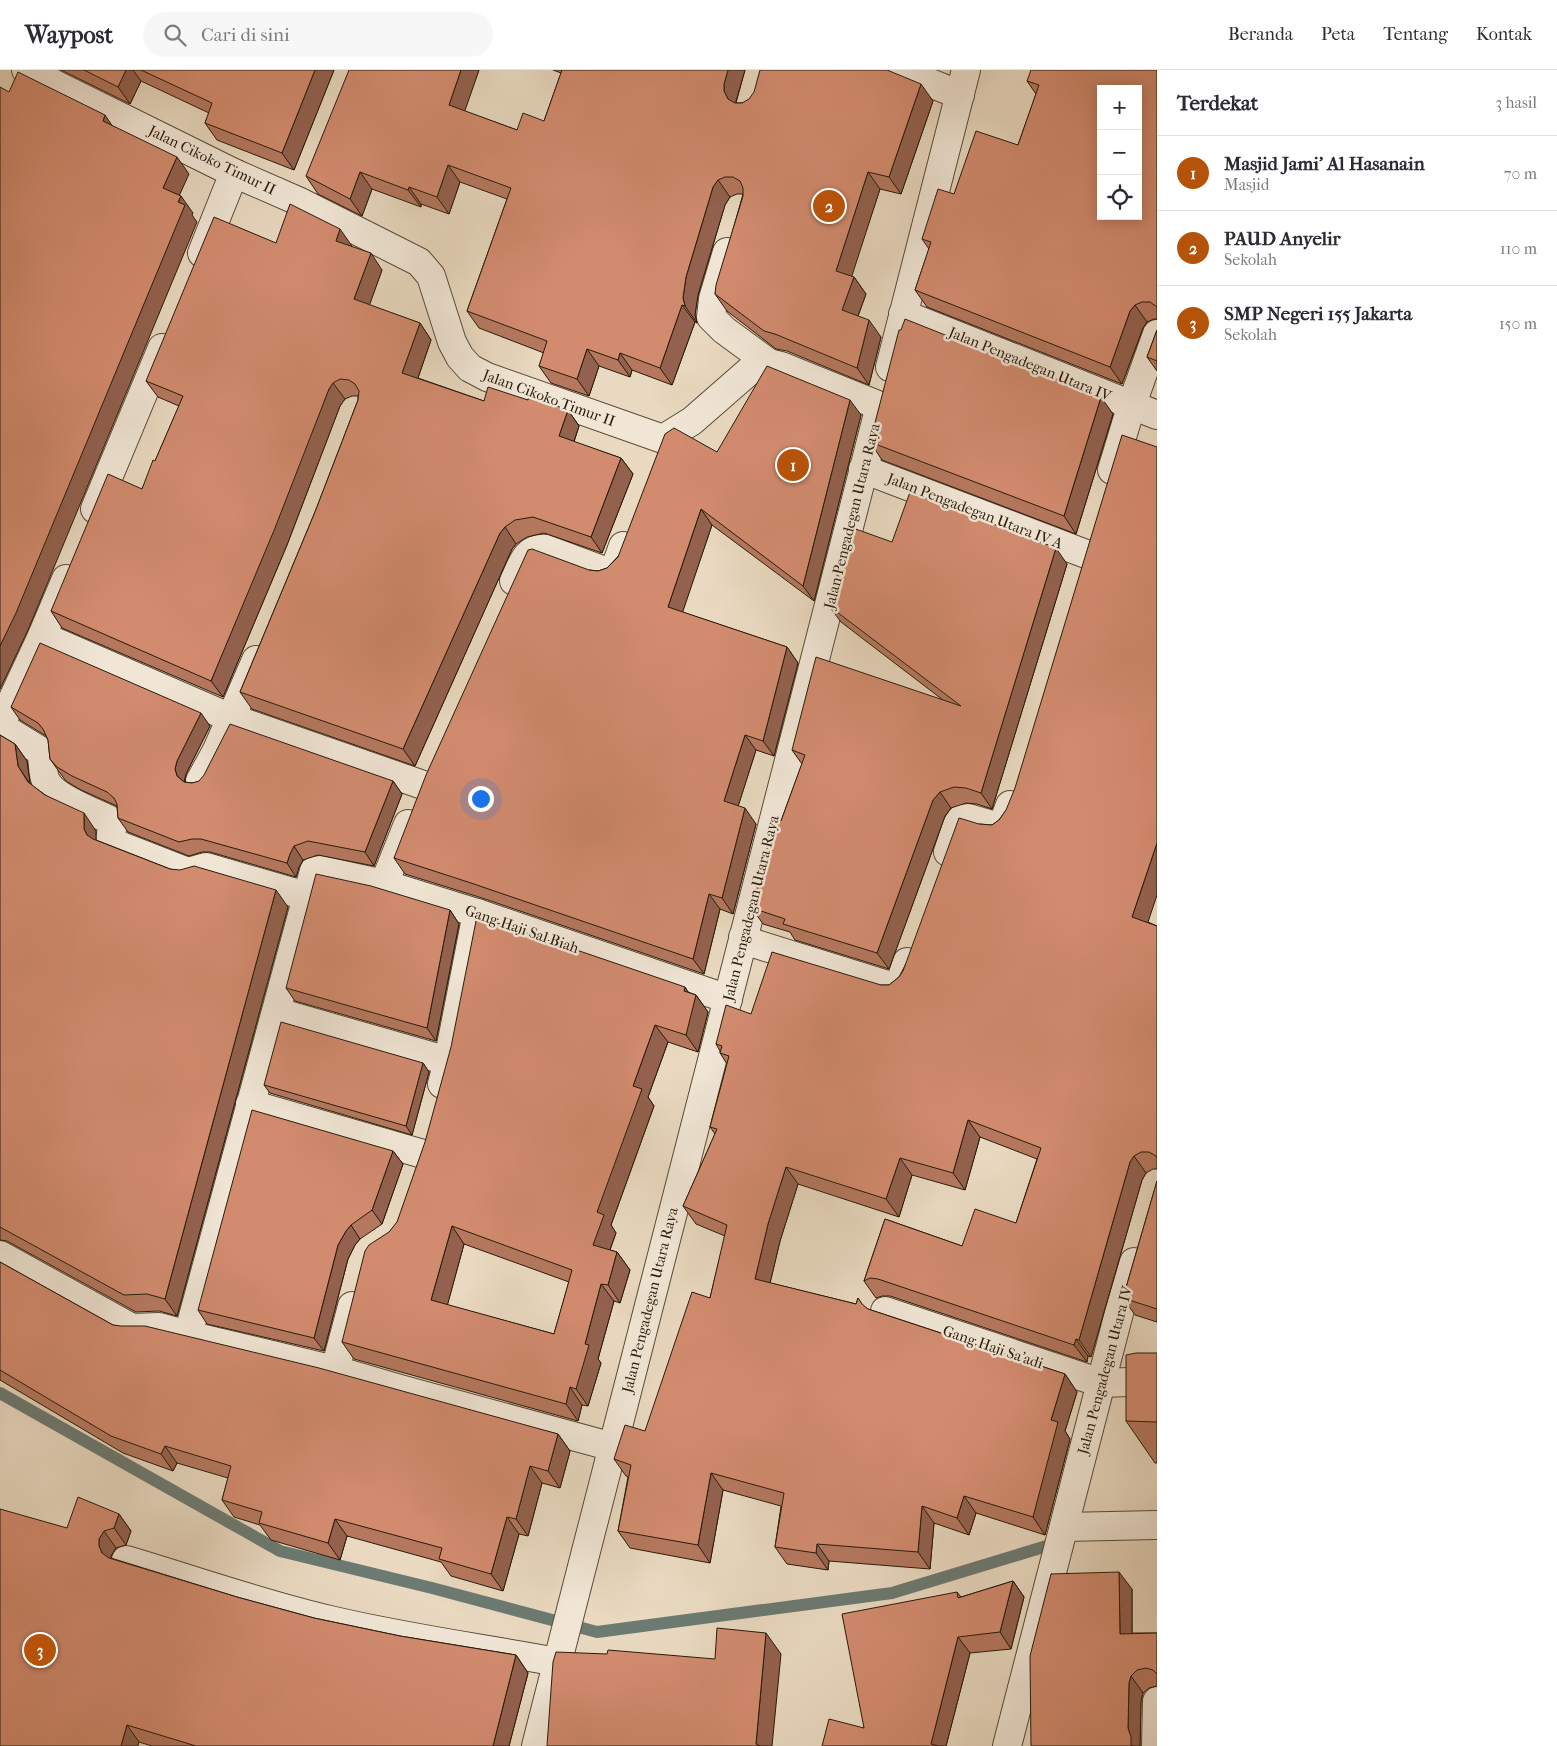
<!DOCTYPE html>
<html lang="id">
<meta charset="utf-8">
<style>
:root{--surface:#fff;--page:#f7f7f7;--text:#2b2b33;--muted:#7c7c81;--line:#e1e1e2;--accent:#b45309}
body{margin:0;font-family:"IM FELL French Canon",serif;background:var(--page);color:var(--text)}
.controls{position:absolute;right:15px;top:15px;display:grid;overflow:hidden;border-radius:0px;box-shadow:0 2px 12px #0003}
.controls button{width:45px;height:45px;display:grid;place-items:center;padding:0;border:0;border-bottom:1px solid var(--line);background:var(--surface);color:var(--text);font:25px sans-serif}
.you{position:absolute;left:480px;top:728px;width:18px;height:18px;margin:-12px;border:4px solid #fff;border-radius:50%;background:#1a73e8;box-shadow:0 0 0 8px #1a73e833}
.badge{display:grid;place-items:center;width:32px;height:32px;border-radius:50%;background:var(--accent);color:#fff;font-size:16px;font-weight:700}
.pin{position:absolute;translate:-50% -50%;border:2px solid #fff;box-shadow:0 1px 5px #0006}
.list{margin:0;padding:0;list-style:none}
h2{display:flex;justify-content:space-between;align-items:center;height:65px;margin:0;padding:0 20px;font-size:21px}
h2 small{font-size:16px;font-weight:400;color:var(--muted)}
.list li{display:grid;grid-template-columns:32px 1fr auto;gap:15px;align-items:center;box-sizing:border-box;height:75px;padding:0 20px;border-top:1px solid var(--line)}
.list b{display:block;font-size:19px;white-space:nowrap}
.list p{margin:0;font-size:16px;white-space:nowrap;color:var(--muted)}
.list em{font-size:16px;font-style:normal;color:var(--muted)}
.icon{flex:none;width:28px;height:28px;fill:none;stroke:currentColor;stroke-width:2;stroke-linecap:round;stroke-linejoin:round}
.map{position:relative;flex:none;width:1157px;height:1676px;overflow:hidden}
header{display:flex;align-items:center;gap:30px;box-sizing:border-box;height:70px;padding:0 25px;background:var(--surface);border-bottom:1px solid var(--line)}
header strong{font-size:24px}
nav{display:flex;gap:28px;margin-inline-start:auto;font-size:18px}
.search{width:350px;height:45px;background:var(--page);display:flex;align-items:center;gap:12px;box-sizing:border-box;padding:0 18px;border-radius:28px;color:var(--muted);font-size:19px}
main{display:flex}
aside{flex:1;background:var(--surface)}
.map>svg:first-child{display:block}
.lines{fill:none;stroke-linecap:round;stroke-linejoin:round}
.stream{stroke:#6c7a72;stroke-width:12}
.minor-casing{stroke:#584a37;stroke-width:30}
.tertiary-casing{stroke:#584a37;stroke-width:30}
.minor{stroke:#f1e6d6;stroke-width:28}
.tertiary{stroke:#f1e6d6;stroke-width:28}
.wall{fill:#b5785f;stroke:#281b09;fill-rule:evenodd}
.shaded-wall{fill:#93614e;stroke:#281b09}
.building{fill:#d28b6f;stroke:#281b09;fill-rule:evenodd}
.labels{text-anchor:middle;stroke-width:5;stroke-linejoin:round;paint-order:stroke}
.street-label{font-size:15px;fill:#281b09;stroke:#f1e6d6}
</style>
<header>
<strong>Waypost</strong>
<div class="search"><svg class="icon" aria-label="search" viewBox="0 0 24 24"><circle cx="10" cy="10" r="6"/><path d="M15 15l6 6"/></svg>Cari di sini</div>
<nav><a>Beranda</a><a>Peta</a><a>Tentang</a><a>Kontak</a></nav>
</header>
<main>
<div class="map">
<svg width="1157" height="1676" viewBox="0 0 1157 1676">
<rect width="100%" height="100%" fill="#e9d9c0"/>
<filter id="stains"><feTurbulence type="fractalNoise" baseFrequency=".004" numOctaves="4"/><feColorMatrix values="0 0 0 0 .2 0 0 0 0 .09 0 0 0 0 .02 0 0 0 .5 -.17"/></filter>
<radialGradient id="worn" r=".72"><stop offset=".6" stop-color="#630" stop-opacity="0"/><stop offset="1" stop-color="#630" stop-opacity=".3"/></radialGradient>
<g class="lines">
<path class="stream" d="M0 1323 280 1481 432 1518 597 1562 892 1523 1060 1472"/>
<g class="minor-casing">
<g id="minor">
<path d="M26 0 234 103 298 131 419 192 431 206 452 272 460 287 470 298 487 307 663 369 692 351 755 296 769 293 781 296 880 336"/>
<path d="M898 0 960 25"/>
<path d="M727 182 713 229 711 247 724 260 769 293"/>
<path d="M202 183 234 103"/>
<path d="M903 244 1157 345"/>
<path d="M863 399 1086 484"/>
<path d="M1112 400 1132 334 1157 264"/>
<path d="M95 439 162 278"/>
<path d="M514 511C522 495 525 477 546 479L605 501C617 500 619 486 623 476"/>
<path d="M42 566 231 648 423 715"/>
<path d="M0 656 42 566 66 509"/>
<path d="M0 656 39 680C45 689 41 701 46 711 54 728 92 741 110 750L113 755 110 768 111 772 188 802 206 797 306 826"/>
<path d="M200 711 217 680 256 590"/>
<path d="M948 782 957 755 961 749 968 748 999 757 1004 751 1010 735"/>
<path d="M384 814 408 754"/>
<path d="M743 867 756 874 891 916 896 917 900 913 907 892"/>
<path d="M277 942 448 991"/>
<path d="M442 1014 448 991 477 843"/>
<path d="M250 1034 423 1084"/>
<path d="M0 1185 132 1258 159 1257 188 1265"/>
<path d="M885 1241 1101 1313 1157 1311"/>
<path d="M335 1300 352 1236"/>
<path d="M613 1377 400 1319 335 1300 188 1265 314 801 320 800 384 814 477 843 728 929"/>
<path d="M1064 1457 1157 1455"/>
<path d="M126 1490C194 1510 261 1534 330 1550 405 1568 482 1578 557 1592"/>
<path d="M1007 1676 1119 1243 1134 1192"/>
<path d="M1156 1676 1157 1631"/>
</g>
</g>
<g class="tertiary-casing">
<g id="tertiary">
<path d="M890 297 966 0"/>
<path d="M536 1676 880 336"/>
</g>
</g>
<use href="#minor" class="minor"/>
<use href="#tertiary" class="tertiary"/>
</g>
<g class="wall">
<path d="M61 0H334L294 100 217 70 205 53 209 43 141 11 130 34Z"/>
<path d="M479 0 464 41 517 60 544 51 561 3 553 0H745L736 33 933 31 901 124 880 119 851 206 854 207 866 224 858 246 881 267 869 315 787 281 776 279 727 241 715 224 743 124H737L730 127 725 135 698 225 695 245 697 253 695 252 672 315 632 300 630 307 599 296 589 326 551 313 539 296 544 283 479 258 467 241 507 129 460 112 449 144 421 134V137L372 119 362 146 318 124 306 106Z"/>
<path d="M1157 0V249H1154L1147 252 1143 258 1122 314 927 237 915 220 929 179 922 169 954 124 1018 75 1036 24 1027 11Z"/>
<path d="M276 173 352 176H351L382 200 369 235 420 253 431 270 418 308 484 331 528 330 568 340 579 356 574 372 621 388 633 404 602 483 544 463 527 467 516 474 512 479 415 696 252 639 240 622 315 442 358 330V326H352L345 329 340 336 287 475 223 627 62 558 51 541 142 419 155 391 179 336 158 327 146 311Z"/>
<path d="M901 260 1113 344 1076 464 882 390 870 372Z"/>
<path d="M1157 260V301L1147 287Z"/>
<path d="M861 345 814 531 712 455 682 542 787 577 798 593 774 686 756 680 738 736 756 754 733 844 720 839 704 904 482 828 405 804 394 788 589 500 598 501 607 498 717 382Z"/>
<path d="M892 472 1067 494 992 739 977 734 966 733 951 738 945 746 889 899 795 870 790 862 763 854 752 838 781 751 802 694 792 680 943 630 841 552 829 536Z"/>
<path d="M11 637 210 656 186 704 185 712 192 713 393 711 402 724 374 796 318 785 303 790 299 797 296 807 210 782H202L189 786 128 762 118 748 117 737V736L81 720 66 711 60 703 50 689 48 670 46 666 20 650Z"/>
<path d="M0 665 15 674 27 691 30 714 96 761V770L170 799 288 837 177 1246 159 1241 136 1242 7 1171 0 1170Z"/>
<path d="M1006 740 1148 852 1157 856V1099H1153L1146 1103 1142 1110 1091 1287 1088 1286 1087 1292 890 1226H882L876 1228 864 1211 885 1149 962 1176 1016 1153 1037 1089 980 1067 965 1120 912 1105 899 1147 798 1114 780 1171 770 1213 856 1234 858 1228 863 1236 868 1239 1065 1304 1077 1322 1065 1361 1070 1369 1045 1465 976 1443 969 1465 934 1453 930 1499 829 1491 828 1500 787 1494 775 1477 781 1436 723 1420 710 1493 630 1478 618 1461 628 1407 626 1406 614 1389 645 1361 710 1228 725 1166 696 1154 683 1136 715 1064 710 1057 727 994 720 983V981L716 974 751 944 881 915H889L899 907 979 754 992 755 999 750Z"/>
<path d="M450 840 459 854 436 971 295 931 286 918Z"/>
<path d="M685 917 688 922 696 925 708 942 698 982 668 972 648 1027 654 1036 611 1155 616 1163 610 1180 617 1182 630 1200 620 1233 614 1231 598 1289 601 1293 588 1336 582 1335 578 1351 354 1289 342 1272 389 1162ZM464 1174 569 1212 554 1264 447 1235Z"/>
<path d="M423 993 429 1002 412 1065 270 1023 264 1015Z"/>
<path d="M393 1081 403 1094 382 1154 360 1169 355 1175 348 1189 324 1281 207 1254 198 1240Z"/>
<path d="M1157 1111V1252L1135 1245 1123 1228Z"/>
<path d="M0 1192 113 1255 558 1364 570 1381 560 1418 542 1413 528 1466 519 1464 503 1521 451 1506 441 1492 347 1466 340 1490 271 1470 260 1455 234 1447 222 1430 228 1408 177 1393 173 1401 123 1383 0 1310Z"/>
<path d="M1157 1283V1393H1155L1126 1351Z"/>
<path d="M119 1444 131 1461 126 1475 116 1478 111 1486V1488L237 1527 314 1548 400 1566 516 1585 528 1603 509 1676H152L139 1672 0 1676 67 1458Z"/>
<path d="M1051 1504 1132 1519V1563H1157V1616L1149 1618 1143 1623 1141 1631 1140 1676Z"/>
<path d="M1013 1511 1024 1527 1011 1579 970 1583 946 1676H823L864 1658 957 1522 961 1527Z"/>
</g>
<g class="shaded-wall">
<path d="M126 0H133L141 11 130 34 118 17Z"/>
<path d="M315 0H334L294 100 282 83Z"/>
<path d="M461 0H479L461 52 449 35Z"/>
<path d="M728 0H745L736 31V38L728 29 724 21V14Z"/>
<path d="M921 14 933 31 901 124 889 107Z"/>
<path d="M105 45 117 63 103 51Z"/>
<path d="M177 87 189 104 175 135 163 118Z"/>
<path d="M448 95 460 112 449 144 437 127Z"/>
<path d="M360 102 372 119 362 146 350 129Z"/>
<path d="M868 102 880 119 848 218 836 201Z"/>
<path d="M718 110 730 127 725 135 698 225 695 245 697 253 685 236 683 228 686 207 713 117Z"/>
<path d="M409 117 421 134V137L408 120Z"/>
<path d="M181 126 193 143 192 145 197 152 28 560 0 619V576Z"/>
<path d="M340 159 352 176 348 187 336 171Z"/>
<path d="M371 183 382 200 366 245 354 229Z"/>
<path d="M854 207 866 224 854 257 842 240Z"/>
<path d="M682 235 695 252 672 315 660 298Z"/>
<path d="M1135 235 1147 252 1143 258 1122 314 1110 297 1130 241Z"/>
<path d="M869 250 881 267 869 315 857 298Z"/>
<path d="M420 253 431 270 414 319 402 303Z"/>
<path d="M587 279 599 296 589 326 577 309Z"/>
<path d="M620 283 632 300 630 307 618 290Z"/>
<path d="M333 313 345 329 340 336 287 475 223 627 211 611 329 319Z"/>
<path d="M1101 327 1113 344 1076 464 1064 446Z"/>
<path d="M850 330 861 345 814 531 803 516Z"/>
<path d="M568 340 579 356 570 383 559 366Z"/>
<path d="M621 388 633 404 602 483 591 467Z"/>
<path d="M701 439 712 455 679 553 668 537Z"/>
<path d="M505 457 516 474 512 479 415 696 403 679 500 463Z"/>
<path d="M1056 478 1067 494 992 739 981 723Z"/>
<path d="M787 577 798 593 774 686 763 671Z"/>
<path d="M201 643 210 656 186 704 184 712 177 706 175 699 177 691Z"/>
<path d="M745 665 756 680 735 746 724 731Z"/>
<path d="M15 674 27 691 30 713 40 729 18 696Z"/>
<path d="M393 711 402 724 374 796 365 782Z"/>
<path d="M940 722 951 738 945 746 889 899 877 883 933 730Z"/>
<path d="M745 738 756 754 733 844 722 828Z"/>
<path d="M84 743 96 761V776L87 765 84 759Z"/>
<path d="M1157 773V825L1144 864 1132 847Z"/>
<path d="M294 776 303 790 299 797 296 807 287 793 290 784Z"/>
<path d="M276 820 288 837 177 1246 165 1229Z"/>
<path d="M709 824 720 839 704 904 693 889Z"/>
<path d="M450 840 459 854 436 971 427 958Z"/>
<path d="M685 917 694 931 696 925 708 942 698 982 686 965 684 921Z"/>
<path d="M655 955 668 972 648 1027 654 1036 611 1155 616 1163 605 1193 593 1175 597 1142 633 1016Z"/>
<path d="M423 993 429 1002 412 1065 406 1056Z"/>
<path d="M968 1050 980 1067 965 1120 953 1103Z"/>
<path d="M393 1081 403 1094 382 1154 372 1140Z"/>
<path d="M1134 1086 1146 1103 1142 1110 1091 1287 1079 1270 1130 1092Z"/>
<path d="M900 1088 912 1105 899 1147 886 1129Z"/>
<path d="M786 1097 798 1114 780 1171 767 1226 755 1209 768 1154Z"/>
<path d="M351 1155 360 1169 355 1175 348 1189 324 1281 314 1268 338 1175 346 1161Z"/>
<path d="M452 1156 464 1174 444 1248 431 1230Z"/>
<path d="M617 1182 630 1200 620 1233 608 1215Z"/>
<path d="M601 1214 614 1231 598 1289 601 1293 588 1336 576 1319 585 1274Z"/>
<path d="M1076 1269 1088 1286 1087 1292 1074 1275Z"/>
<path d="M1065 1304 1077 1322 1065 1361 1070 1369 1045 1465 1033 1447 1051 1350Z"/>
<path d="M570 1317 582 1335 578 1351 566 1334Z"/>
<path d="M558 1364 570 1381 560 1418 548 1401Z"/>
<path d="M165 1376 177 1393 173 1401 161 1384Z"/>
<path d="M530 1396 542 1413 528 1466 516 1449Z"/>
<path d="M711 1403 723 1420 710 1493 698 1475Z"/>
<path d="M964 1426 976 1443 969 1465 957 1448Z"/>
<path d="M922 1436 934 1453 930 1499 918 1482Z"/>
<path d="M119 1444 131 1461 126 1475 114 1458Z"/>
<path d="M507 1447 519 1464 503 1521 491 1504Z"/>
<path d="M335 1449 347 1466 340 1490 328 1473Z"/>
<path d="M104 1461 116 1478 111 1486V1493L102 1483 99 1476V1469Z"/>
<path d="M817 1474 829 1491 828 1500 816 1483Z"/>
<path d="M1119 1502 1132 1519V1581L1120 1564Z"/>
<path d="M1013 1511 1024 1527 1011 1579 1000 1562Z"/>
<path d="M766 1563 781 1584 772 1676H757L756 1674Z"/>
<path d="M958 1567 970 1583 946 1676H932L931 1674Z"/>
<path d="M516 1585 528 1603 509 1676H493Z"/>
<path d="M1131 1606 1143 1623 1141 1631 1140 1676H1131L1128 1658 1129 1613Z"/>
<path d="M127 1655 139 1672 138 1676H121Z"/>
</g>
<g class="building">
<path d="M84 0H126L118 17Z"/>
<path d="M141 0H315L282 83 205 53 212 33Z"/>
<path d="M349 0H461L449 35 517 60 523 43 544 51 562 0H728L724 14V21L728 29 735 33H742L749 29 754 22 760 0H887L921 14 889 107 868 102 836 201 854 207 842 240 869 250 857 298 775 264 764 261 715 224 716 215 743 126V118L740 111 733 107H725L718 110 713 117 686 207 683 228 685 236 682 235 660 298 620 283 618 290 587 279 577 309 539 296 547 271 467 241 511 118 448 95 437 127 409 117 408 120 360 102 350 129 306 106Z"/>
<path d="M1031 0H1157V237L1150 232H1142L1135 235 1130 241 1110 297 915 220 931 172 922 169 938 119 954 124 976 61 1018 75 1039 15 1027 11ZM1101 19H1138V146H1101Z"/>
<path d="M18 2 105 45 103 51 177 87 163 118 181 126 178 132 185 135 16 543 0 576V17L9 22Z"/>
<path d="M290 134 340 159 336 171 371 183 354 229 420 253 402 303 484 331 488 317 528 330 529 326 568 340 559 366 621 388 591 467 533 447 515 450 505 457 500 463 403 679 240 622 315 442 358 330 359 321 355 314 349 310 340 309 333 313 329 319 275 458 211 611 51 541 108 404 142 419 153 390 155 391 183 326 146 311 214 147 276 173Z"/>
<path d="M905 249 1101 327 1064 446 870 372 899 260H901Z"/>
<path d="M1157 260V291L1147 287Z"/>
<path d="M767 296 850 330 803 516 701 439 668 537 787 577 763 671 745 665 724 731 745 738 722 828 709 824 693 889 471 813 394 788 426 705 528 480 532 479 589 500 598 501 607 498 618 487 665 364 674 358 717 382Z"/>
<path d="M1122 365 1157 377V773L1132 847 1157 856V1088L1156 1086 1149 1082H1141L1134 1086 1130 1092 1079 1270 1076 1269 1074 1275 878 1209 870 1208 864 1211 885 1149 962 1176 975 1139 1016 1153 1041 1078 968 1050 953 1103 900 1088 886 1129 786 1097 768 1154 755 1209 856 1234 858 1228 862 1234 868 1239 1065 1304 1051 1350 1058 1352 1033 1447 964 1426 957 1448 922 1436 918 1482 817 1474 816 1483 775 1477 784 1423 711 1403 698 1475 618 1461 631 1395 614 1389 625 1355 645 1361 692 1222 710 1228 727 1155 683 1136 717 1059 710 1057 729 986 720 983 722 976 716 974 726 935 751 944 772 882 881 915H889L899 907 903 901 959 748 979 754 992 755 999 750 1006 740 1015 718Z"/>
<path d="M910 422 1056 478 981 723 966 718 954 717 940 722 933 730 877 883 783 854 785 849 752 838 775 748 781 751 805 685 792 680 816 587 961 636 829 536 850 457 892 472Z"/>
<path d="M40 573 201 643 177 691 175 699 177 706 184 712 192 713 199 711 204 705 230 654 393 711 365 782 308 771 294 776 290 784 287 793 201 769H192L179 772 118 748 117 734 114 728 107 722 72 706 57 697 50 689 48 670 43 659 38 653 11 637Z"/>
<path d="M0 665 15 674 18 696 28 712 45 725 84 743V759L87 765 93 769 170 799 180 800 194 796 276 820 165 1229 147 1224 124 1225 0 1157Z"/>
<path d="M316 804 371 816 450 840 427 958 286 918Z"/>
<path d="M477 846 685 917 684 921 696 925 686 965 655 955 633 1016 642 1019 597 1142 604 1145 593 1175 617 1182 608 1215 601 1214 585 1274 589 1275 576 1319 570 1317 566 1334 342 1272 365 1181 369 1175 389 1162 397 1152 425 1072 451 977ZM452 1156 572 1200 554 1264 431 1230Z"/>
<path d="M281 952 423 993 406 1056 264 1015Z"/>
<path d="M252 1040 393 1081 372 1140 351 1155 346 1161 338 1175 314 1268 198 1240Z"/>
<path d="M1157 1111V1239L1123 1228Z"/>
<path d="M0 1192 113 1255 121 1256H145L319 1298 558 1364 548 1401 530 1396 516 1449 507 1447 491 1504 439 1489 442 1478 335 1449 328 1473 259 1453 262 1442 222 1430 231 1396 165 1376 161 1384 111 1366 0 1300Z"/>
<path d="M1136 1283H1157V1352L1126 1351V1285Z"/>
<path d="M78 1427 119 1444 114 1458 104 1461 99 1469V1476L102 1483 109 1488 237 1527 314 1548 400 1566 516 1585 493 1676H196L127 1655 121 1676H0V1439L67 1458Z"/>
<path d="M1119 1502 1120 1564 1157 1563V1604L1153 1600 1146 1598 1137 1600 1131 1606 1129 1613 1128 1658 1131 1667V1676H1031L1030 1586 1051 1504Z"/>
<path d="M1013 1511 1000 1562 958 1567 931 1674 938 1676H822L829 1649 864 1658 842 1544 957 1522 958 1528Z"/>
<path d="M717 1558 766 1563 756 1674 760 1676H547L553 1592 556 1582 607 1584 608 1580 715 1589Z"/>
</g>
<g class="labels">
<g class="street-label">
<text transform="translate(212 90) rotate(26)" y="5">Jalan Cikoko Timur II</text>
<text transform="translate(1030 294) rotate(22)" y="5">Jalan Pengadegan Utara IV</text>
<text transform="translate(549 328) rotate(20)" y="5">Jalan Cikoko Timur II</text>
<text transform="translate(975 441) rotate(21)" y="5">Jalan Pengadegan Utara IV A</text>
<text transform="translate(852 446) rotate(-76)" y="5">Jalan Pengadegan Utara Raya</text>
<text transform="translate(751 838) rotate(-76)" y="5">Jalan Pengadegan Utara Raya</text>
<text transform="translate(522 859) rotate(19)" y="5">Gang Haji Sal Biah</text>
<text transform="translate(650 1230) rotate(-76)" y="5">Jalan Pengadegan Utara Raya</text>
<text transform="translate(993 1277) rotate(19)" y="5">Gang Haji Sa'adi</text>
<text transform="translate(1105 1300) rotate(-75)" y="5">Jalan Pengadegan Utara IV</text>
</g>
</g>
<rect width="100%" height="100%" filter="url(#stains)"/>
<rect width="100%" height="100%" fill="url(#worn)"/>
</svg>
<div class="controls">
<button>+</button>
<button>−</button>
<button><svg class="icon" aria-label="locate" viewBox="0 0 24 24"><circle cx="12" cy="12" r="6"/><path d="M12 2v4M12 18v4M2 12h4M18 12h4"/></svg></button>
</div>
<div class="you"></div>
<div class="pin badge" style="left:793px;top:395px">1</div>
<div class="pin badge" style="left:829px;top:136px">2</div>
<div class="pin badge" style="left:40px;top:1580px">3</div>
</div>
<aside>
<h2>Terdekat<small>3 hasil</small></h2>
<ul class="list">
<li><span class="badge">1</span><div><b>Masjid Jami' Al Hasanain</b><p>Masjid</p></div><em>70 m</em></li>
<li><span class="badge">2</span><div><b>PAUD Anyelir</b><p>Sekolah</p></div><em>110 m</em></li>
<li><span class="badge">3</span><div><b>SMP Negeri 155 Jakarta</b><p>Sekolah</p></div><em>150 m</em></li>
</ul>
</aside>
</main>
